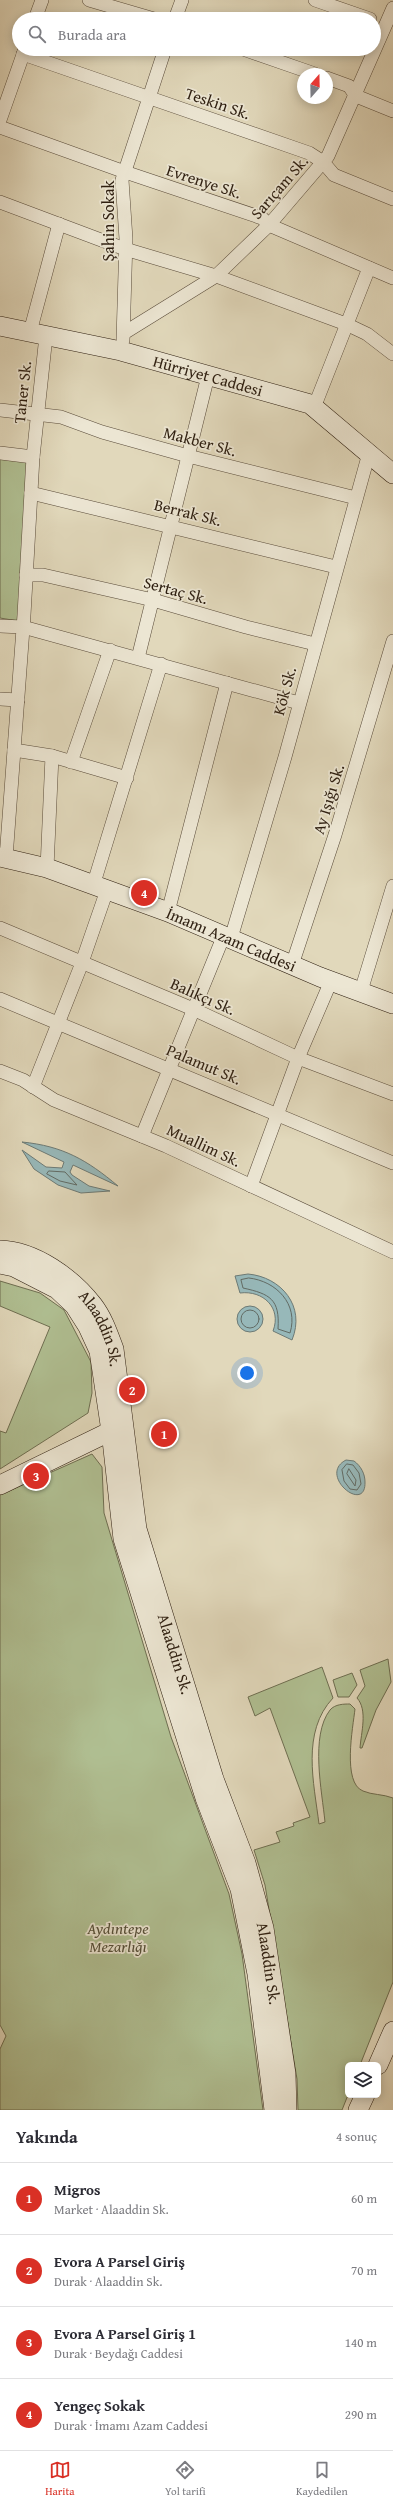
<!DOCTYPE html>
<html lang="tr">
<meta charset="utf-8">
<style>
:root{--surface:#fff;--page:#f2f2f3;--text:#2b2b33;--muted:#7c7c81;--line:#e1e1e2;--accent:#d93025}
body{margin:0;font-family:"Gentium Book Plus",serif;background:var(--page);color:var(--text)}
.controls{position:absolute;right:12px;bottom:12px;display:grid;overflow:hidden;border-radius:6px;box-shadow:0 2px 10px #0003}
.controls button{width:36px;height:36px;display:grid;place-items:center;padding:0;border:0;border-bottom:1px solid var(--line);background:var(--surface);color:var(--text);font:20px sans-serif}
.compass{position:absolute;left:297px;top:68px;width:36px;height:36px;border-radius:50%;background:var(--surface);box-shadow:0 2px 10px #0003;rotate:20deg}
.you{position:absolute;left:247px;top:1373px;width:14px;height:14px;margin:-10px;border:3px solid #fff;border-radius:50%;background:#1a73e8;box-shadow:0 0 0 6px #1a73e833}
.badge{display:grid;place-items:center;width:26px;height:26px;border-radius:50%;background:var(--accent);color:#fff;font-size:13px;font-weight:700}
.pin{position:absolute;translate:-50% -50%;border:2px solid #fff;box-shadow:0 1px 4px #0006}
.list{margin:0;padding:0;list-style:none}
h2{display:flex;justify-content:space-between;align-items:center;height:52px;margin:0;padding:0 16px;font-size:17px}
h2 small{font-size:13px;font-weight:400;color:var(--muted)}
.list li{display:grid;grid-template-columns:26px 1fr auto;gap:12px;align-items:center;box-sizing:border-box;height:72px;padding:0 16px;border-top:1px solid var(--line)}
.list b{display:block;font-size:15px;white-space:nowrap}
.list p{margin:0;font-size:13px;white-space:nowrap;color:var(--muted)}
.list em{font-size:13px;font-style:normal;color:var(--muted)}
.icon{flex:none;width:22px;height:22px;fill:none;stroke:currentColor;stroke-width:2;stroke-linecap:round;stroke-linejoin:round}
.map{position:relative;flex:none;width:393px;height:2110px;overflow:hidden}
.search{position:absolute;background:var(--surface);box-shadow:0 2px 10px #0003;left:12px;right:12px;top:12px;height:44px;display:flex;align-items:center;gap:10px;box-sizing:border-box;padding:0 14px;border-radius:22px;color:var(--muted);font-size:15px}
.sheet{height:340px;background:var(--surface)}
nav{display:flex;justify-content:space-around;align-items:center;box-sizing:border-box;height:56px;border-top:1px solid var(--line);background:var(--surface);font-size:11px;color:var(--muted)}
nav a{display:grid;justify-items:center;gap:2px}
nav .on{color:var(--accent)}
.map>svg:first-child{display:block}
.green{fill:#b0bf92;stroke:#6e6e51}
.water{fill:#97b8b9;stroke:#6d7a75}
.lines{fill:none;stroke-linecap:round;stroke-linejoin:round}
.shore{stroke:#626b64;stroke-width:1}
.street-casing{stroke:#5a4c3b;stroke-width:14}
.secondary-casing{stroke:#2d1e10;stroke-width:20}
.street{stroke:#ece6d3;stroke-width:13}
.secondary{stroke:#ece6d3;stroke-width:19}
.labels{text-anchor:middle;stroke-width:3.5;stroke-linejoin:round;paint-order:stroke}
.street-label{font-size:16px;fill:#2d1e10;stroke:#ece6d3}
.park-label{font-size:16px;font-style:italic;fill:#544e37;stroke:#ece6d3}
</style>
<div class="map">
<svg width="393" height="2110" viewBox="0 0 393 2110">
<rect width="100%" height="100%" fill="#e1d8bb"/>
<filter id="stains"><feTurbulence type="fractalNoise" baseFrequency=".005" numOctaves="4"/><feColorMatrix values="0 0 0 0 .2 0 0 0 0 .09 0 0 0 0 .02 0 0 0 .5 -.17"/></filter>
<radialGradient id="worn" r=".72"><stop offset=".6" stop-color="#630" stop-opacity="0"/><stop offset="1" stop-color="#630" stop-opacity=".3"/></radialGradient>
<g class="green">
<path d="M0 459 27 462 18 621 0 618Z"/>
<path d="M0 1281 40 1293 64 1310 91 1362 92 1393 88 1413 0 1469V1431L6 1433 50 1327 0 1306Z"/>
<path d="M92 1454 102 1467 104 1513 171 1737 229 1894 242 1954 263 2110H0V2049L6 2036 0 2025V1495Z"/>
<path d="M388 1659 391 1682 376 1710 362 1748H360C361 1733 368 1710 357 1698L365 1686 360 1670Z"/>
<path d="M322 1667 333 1698C301 1732 314 1783 319 1824L325 1822C322 1791 310 1736 330 1710 335 1704 344 1704 350 1704L355 1709C353 1727 342 1783 363 1791 372 1795 383 1794 393 1798V1982L360 2065H348V2095L342 2110H298L297 2079 265 1885 254 1850 280 1842 276 1832 294 1826 293 1823 310 1817 270 1708 255 1716 248 1697Z"/>
<path d="M352 1673 357 1685 349 1697H338L333 1680Z"/>
</g>
<g class="water">
<path d="M22 1142C63 1146 87 1160 118 1186L73 1165 70 1172 72 1175 89 1186 110 1191 81 1193 58 1185 34 1169 22 1150 46 1167 62 1168 64 1162Z"/>
<path d="M248 1274C281 1277 306 1306 292 1340L273 1331C282 1308 263 1290 240 1293L235 1276Z"/>
<circle cx="250" cy="1319" r="13"/>
<path d="M346 1460 354 1461C361 1466 365 1474 365 1482 366 1515 317 1475 346 1460Z"/>
</g>
<g class="lines">
<g class="shore">
<path d="M49 1171 65 1172 77 1185 60 1181 47 1174Z"/>
<path d="M249 1278C276 1281 299 1304 290 1333L278 1329C280 1299 270 1294 243 1288L241 1280Z"/>
<circle cx="250" cy="1319" r="9"/>
<path d="M347 1464 353 1465 359 1473 361 1484 357 1490 350 1489 344 1481 342 1470Z"/>
<path d="M349 1469 356 1480 355 1486 347 1474Z"/>
</g>
<g class="street-casing">
<g id="street">
<path d="M89 0 154 19"/>
<path d="M315 0 370 19"/>
<path d="M35 19 42 0"/>
<path d="M175 19 182 0"/>
<path d="M243 49 315 74"/>
<path d="M23 54 309 153 323 162 334 175 393 199"/>
<path d="M327 78 349 86 356 96 393 111"/>
<path d="M0 120 25 49"/>
<path d="M0 127 125 172 262 218 269 225 393 278"/>
<path d="M0 202 125 249 216 276 346 324 367 334 393 354"/>
<path d="M30 332 59 224"/>
<path d="M124 333 216 276 269 225 328 156 393 8"/>
<path d="M123 340 126 239 122 180 165 49"/>
<path d="M310 404 317 400 369 268"/>
<path d="M0 410 61 417 102 432 188 456 356 498"/>
<path d="M0 453 33 457"/>
<path d="M31 493 336 567"/>
<path d="M26 575H43L153 600 246 627 315 644"/>
<path d="M0 626 23 627 299 703"/>
<path d="M138 658 208 376"/>
<path d="M0 699 18 700"/>
<path d="M14 750 52 756 127 778"/>
<path d="M71 762 110 650"/>
<path d="M6 858 24 615 33 457 46 336"/>
<path d="M47 868 52 756"/>
<path d="M93 886 161 664"/>
<path d="M168 912 227 683"/>
<path d="M0 928 193 1009 298 1058 393 1094"/>
<path d="M231 938 285 757 369 453"/>
<path d="M292 965 335 835 393 641"/>
<path d="M361 991 393 886"/>
<path d="M0 999 393 1163"/>
<path d="M0 1071 23 1080 54 1100 166 1146 393 1252"/>
<path d="M33 1087 80 968 107 890"/>
<path d="M142 1136 224 935"/>
<path d="M251 1186 298 1058 331 981"/>
</g>
</g>
<g class="secondary-casing">
<g id="secondary">
<path id="s1" d="M0 326 121 351 310 404 393 474"/>
<path id="s2" d="M0 857 47 868 168 912 320 977 393 1004"/>
<path id="s3" d="M0 1250C35 1251 72 1278 93 1305 103 1318 108 1333 114 1349L137 1529 214 1779 246 1863 264 1928 286 2074 287 2110"/>
<path d="M0 1264 14 1267 57 1289 74 1305 88 1327 99 1351 111 1431 123 1539 205 1798 240 1889 257 1974 274 2110"/>
<path d="M0 1485 111 1431 122 1429"/>
<path d="M378 2065 393 2031"/>
<path d="M358 2110 365 2095"/>
</g>
</g>
<use href="#street" class="street"/>
<use href="#secondary" class="secondary"/>
</g>
<g class="labels">
<g class="street-label">
<text transform="translate(218 103) rotate(19)" y="6">Teskin Sk.</text>
<text transform="translate(204 181) rotate(18)" y="6">Evrenye Sk.</text>
<text transform="translate(279 187) rotate(-49)" y="6">Sarıçam Sk.</text>
<text transform="translate(108 221) rotate(-90)" y="6">Şahin Sokak</text>
<text dy="6" stroke="none"><textPath href="#s1" startOffset="214">Hürriyet Caddesi</textPath></text>
<text transform="translate(22 392) rotate(-84)" y="6">Taner Sk.</text>
<text transform="translate(200 441) rotate(15)" y="6">Makber Sk.</text>
<text transform="translate(188 512) rotate(14)" y="6">Berrak Sk.</text>
<text transform="translate(176 590) rotate(15)" y="6">Sertaç Sk.</text>
<text transform="translate(284 691) rotate(-75)" y="6">Kök Sk.</text>
<text transform="translate(328 799) rotate(-73)" y="6">Ay Işığı Sk.</text>
<text dy="6" stroke="none"><textPath href="#s2" startOffset="246">İmamı Azam Caddesi</textPath></text>
<text transform="translate(203 996) rotate(24)" y="6">Balıkçı Sk.</text>
<text transform="translate(204 1064) rotate(23)" y="6">Palamut Sk.</text>
<text transform="translate(204 1145) rotate(25)" y="6">Muallim Sk.</text>
<text dy="6" stroke="none"><textPath href="#s3" startOffset="136">Alaaddin Sk.</textPath></text>
<text dy="6" stroke="none"><textPath href="#s3" startOffset="472">Alaaddin Sk.</textPath></text>
<text dy="6" stroke="none"><textPath href="#s3" startOffset="796">Alaaddin Sk.</textPath></text>
</g>
<g class="park-label">
<text x="118" y="1934">Aydıntepe<tspan x="118" dy="18">Mezarlığı</tspan></text>
</g>
</g>
<rect width="100%" height="100%" filter="url(#stains)"/>
<rect width="100%" height="100%" fill="url(#worn)"/>
</svg>
<div class="controls">
<button><svg class="icon" aria-label="layers" viewBox="0 0 24 24"><path d="M12 4l9 5-9 5-9-5zM3 14l9 5 9-5"/></svg></button>
</div>
<svg class="compass" viewBox="-18 -18 36 36"><path d="M0-13l5 13h-10z" fill="#e53935"/><path d="M0 13l5-13h-10z" fill="#7c7c81"/></svg>
<div class="you"></div>
<div class="pin badge" style="left:164px;top:1434px">1</div>
<div class="pin badge" style="left:132px;top:1390px">2</div>
<div class="pin badge" style="left:36px;top:1476px">3</div>
<div class="pin badge" style="left:144px;top:893px">4</div>
<div class="search"><svg class="icon" aria-label="search" viewBox="0 0 24 24"><circle cx="10" cy="10" r="6"/><path d="M15 15l6 6"/></svg>Burada ara</div>
</div>
<section class="sheet">
<h2>Yakında<small>4 sonuç</small></h2>
<ul class="list">
<li><span class="badge">1</span><div><b>Migros</b><p>Market · Alaaddin Sk.</p></div><em>60 m</em></li>
<li><span class="badge">2</span><div><b>Evora A Parsel Giriş</b><p>Durak · Alaaddin Sk.</p></div><em>70 m</em></li>
<li><span class="badge">3</span><div><b>Evora A Parsel Giriş 1</b><p>Durak · Beydağı Caddesi</p></div><em>140 m</em></li>
<li><span class="badge">4</span><div><b>Yengeç Sokak</b><p>Durak · İmamı Azam Caddesi</p></div><em>290 m</em></li>
</ul>
</section>
<nav>
<a class="on"><svg class="icon" aria-label="map" viewBox="0 0 24 24"><path d="M3 6l6-2 6 2 6-2v14l-6 2-6-2-6 2zM9 4v14M15 6v14"/></svg>Harita</a>
<a><svg class="icon" aria-label="directions" viewBox="0 0 24 24"><path d="M12 3l9 9-9 9-9-9zM9 14v-3h6M13 9l2 2-2 2"/></svg>Yol tarifi</a>
<a><svg class="icon" aria-label="saved" viewBox="0 0 24 24"><path d="M7 4h10v16l-5-4-5 4z"/></svg>Kaydedilen</a>
</nav>
